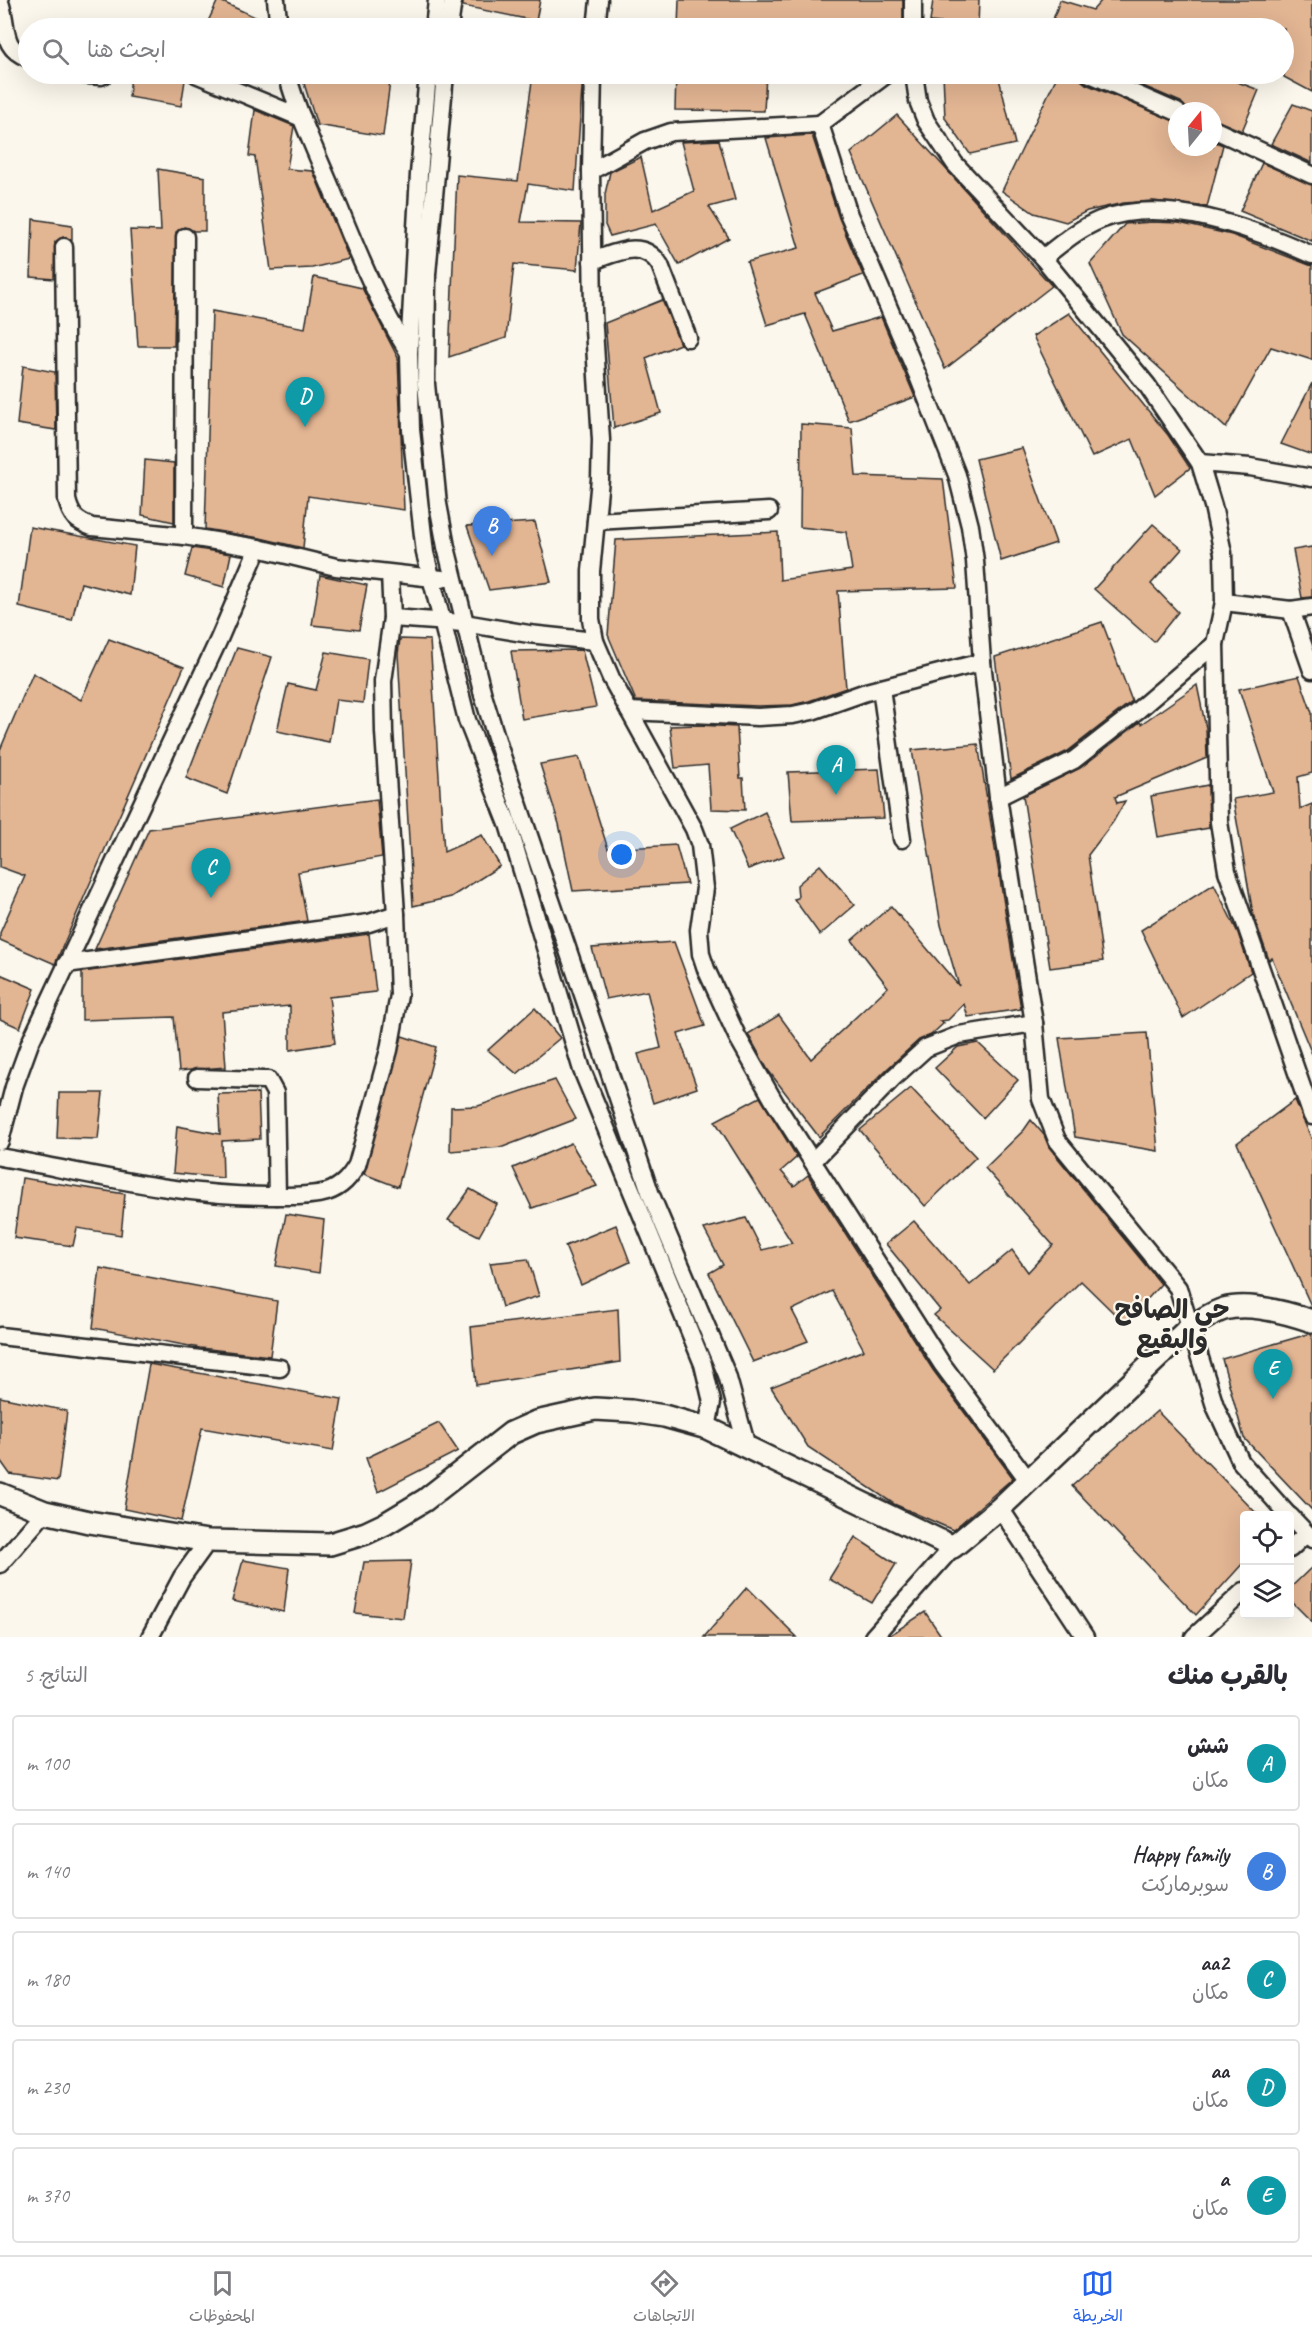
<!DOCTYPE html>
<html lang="ar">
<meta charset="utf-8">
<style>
:root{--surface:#fff;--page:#f7f7f7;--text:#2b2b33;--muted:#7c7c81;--line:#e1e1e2;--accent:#2563eb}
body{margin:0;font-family:Caveat,"Playpen Sans Arabic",sans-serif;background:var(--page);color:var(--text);direction:rtl}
.controls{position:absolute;right:18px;bottom:18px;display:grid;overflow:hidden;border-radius:6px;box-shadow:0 6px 24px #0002}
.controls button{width:54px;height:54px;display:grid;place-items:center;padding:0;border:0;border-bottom:2px solid var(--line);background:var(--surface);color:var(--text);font:30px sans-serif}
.compass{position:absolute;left:1168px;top:102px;width:54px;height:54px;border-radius:50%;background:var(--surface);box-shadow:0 6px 24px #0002;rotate:18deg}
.you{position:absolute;left:622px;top:855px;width:21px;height:21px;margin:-15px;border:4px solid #fff;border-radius:50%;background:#1a73e8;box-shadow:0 0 0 9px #1a73e833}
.badge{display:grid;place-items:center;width:39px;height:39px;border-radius:50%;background:var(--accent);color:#fff;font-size:20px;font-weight:700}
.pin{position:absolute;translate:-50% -50px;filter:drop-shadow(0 2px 3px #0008)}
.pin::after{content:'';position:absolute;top:32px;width:21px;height:18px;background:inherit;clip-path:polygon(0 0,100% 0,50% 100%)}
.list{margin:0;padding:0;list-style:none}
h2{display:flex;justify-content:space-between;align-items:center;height:78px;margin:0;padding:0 24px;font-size:26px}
h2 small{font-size:20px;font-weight:400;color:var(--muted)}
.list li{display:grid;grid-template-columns:39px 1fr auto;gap:18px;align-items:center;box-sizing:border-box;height:96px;margin:0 12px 12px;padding:0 12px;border:2px solid var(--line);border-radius:6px}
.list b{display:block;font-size:22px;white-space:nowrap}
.list p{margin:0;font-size:20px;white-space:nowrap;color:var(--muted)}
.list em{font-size:20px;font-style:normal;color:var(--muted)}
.icon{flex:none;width:33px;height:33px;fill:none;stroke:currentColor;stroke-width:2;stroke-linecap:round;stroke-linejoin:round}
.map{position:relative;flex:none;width:1312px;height:1637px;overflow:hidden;direction:ltr}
.search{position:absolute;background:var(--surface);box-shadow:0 6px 24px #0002;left:18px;right:18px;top:18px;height:66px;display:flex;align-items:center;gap:15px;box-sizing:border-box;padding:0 21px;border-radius:33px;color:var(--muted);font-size:22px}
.sheet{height:618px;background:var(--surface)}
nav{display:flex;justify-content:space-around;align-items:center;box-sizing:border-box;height:84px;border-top:2px solid var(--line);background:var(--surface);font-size:16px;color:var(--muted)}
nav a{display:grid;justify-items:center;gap:3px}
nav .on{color:var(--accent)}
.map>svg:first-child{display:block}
.building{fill:#e2b593;stroke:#2b2b2b;stroke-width:1.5}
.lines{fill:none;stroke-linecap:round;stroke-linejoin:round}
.minor-casing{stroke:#2b2b2b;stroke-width:21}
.tertiary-casing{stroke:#2b2b2b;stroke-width:26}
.minor{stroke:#fbf7ec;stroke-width:16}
.tertiary{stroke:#fbf7ec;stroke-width:21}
.labels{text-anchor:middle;stroke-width:4.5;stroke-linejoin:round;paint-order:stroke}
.neighbourhood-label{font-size:26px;font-weight:bold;fill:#2b2b2b;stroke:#fbf7ec}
</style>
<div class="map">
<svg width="1312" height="1637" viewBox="0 0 1312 1637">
<rect width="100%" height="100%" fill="#fbf7ec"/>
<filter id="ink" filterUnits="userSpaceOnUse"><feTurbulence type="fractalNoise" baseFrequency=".0167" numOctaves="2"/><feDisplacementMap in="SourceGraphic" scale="12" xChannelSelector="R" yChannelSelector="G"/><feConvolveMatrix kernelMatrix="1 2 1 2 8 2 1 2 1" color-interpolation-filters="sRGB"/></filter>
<g filter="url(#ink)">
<g class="building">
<path d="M218 0 268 23V28H205Z"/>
<path d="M463 0H540L536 21 463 6Z"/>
<path d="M679 0H903V28H678Z"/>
<path d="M933 0H979L978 26 930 22Z"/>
<path d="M1060 0 1093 10 1102 0H1312V92L1284 77V28H1050Z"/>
<path d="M131 74H186L181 106 129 97Z"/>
<path d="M301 74H391L383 136 317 125Z"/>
<path d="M533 74H583L575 191 528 184 521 222 581 223 577 270 514 264 506 338 449 357 457 175 518 181Z"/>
<path d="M676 74H766L764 111 675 110Z"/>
<path d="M943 74H998L1015 144 970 154 945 118Z"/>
<path d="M1058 74H1080L1081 80 1086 84 1177 122V147H1213V141L1223 145 1207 207 1153 201 1124 203 1087 211 1066 222 1034 213 1002 191Z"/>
<path d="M1115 74H1224L1232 80 1259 90 1242 131 1213 119V111H1187L1181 102Z"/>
<path d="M1293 104 1312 111V163L1271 144Z"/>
<path d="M255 110 294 126 287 169 313 171 349 259 312 268 271 270 255 157 249 156Z"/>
<path d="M897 115 1052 286 945 369 851 153Z"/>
<path d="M812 135 839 218 863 275 815 293 832 331 881 317 915 397 849 421 805 314 767 325 747 262 799 248 766 138Z"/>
<path d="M719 140 735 200 709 207 729 238 679 265 656 224 610 236 605 225V194L610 172 641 157 653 210 694 191 681 142Z"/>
<path d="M1262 163 1312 185V241L1240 211Z"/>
<path d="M158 169 205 177V231H194L184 227 176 232 174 346H138L130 230 161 231Z"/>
<path d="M33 219 72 225V240L63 237 55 242 54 279 31 277Z"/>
<path d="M1152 222 1179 223 1232 235 1312 266V360L1271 347 1226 428 1122 334 1090 264 1125 224Z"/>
<path d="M314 277 362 288 398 358 404 510 308 496 303 548 260 538 205 529 212 311 305 328Z"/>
<path d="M662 300 680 344 646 358 661 413 614 428 605 323Z"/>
<path d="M1069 313 1168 435 1190 468 1155 495 1132 439 1092 457 1033 336Z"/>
<path d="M23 366 55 372 56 430 17 424Z"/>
<path d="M1312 383V455L1281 444Z"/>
<path d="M801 424 852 428 856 476 943 479 957 588 838 591 846 688 809 701 792 705 758 706 636 701 608 635 616 540 778 532 780 580 852 570 846 532 800 527Z"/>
<path d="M1022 448 1056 543 1001 561 976 459Z"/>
<path d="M145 460 174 463V522L142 515Z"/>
<path d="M535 522 551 582 489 590 467 526Z"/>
<path d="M1153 524 1182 549 1151 584 1178 612 1154 642 1094 589Z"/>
<path d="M30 527 135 546 130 595 81 583 72 620 19 607Z"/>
<path d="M1312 547V597L1302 598 1293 550Z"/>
<path d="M192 548 231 554 224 587 185 576Z"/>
<path d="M320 575 367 585 359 630 312 625Z"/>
<path d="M1102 622 1132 701 1068 751 1011 779 995 657Z"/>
<path d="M109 639 184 667 55 964 0 940V933L25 876 0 867V750L33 673 81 700Z"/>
<path d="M400 639 430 640 444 852 482 835 500 866 451 897 413 906 398 654Z"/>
<path d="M237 648 272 657 227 794 186 778Z"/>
<path d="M582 650 596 707 522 719 511 651Z"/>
<path d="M326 652 368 659 363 703 336 700 329 742 277 731 288 684 316 690Z"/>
<path d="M1299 676 1312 713V773L1298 777 1300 809 1312 804V1054L1272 958 1269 960 1253 914 1233 799 1273 792 1239 689Z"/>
<path d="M1197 685 1206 728 1207 758 1115 797 1117 803 1125 801 1113 822 1088 855 1103 961 1050 968 1023 796 1080 768 1140 722 1141 724Z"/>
<path d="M698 725 737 727 740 778H743L745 810 711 809 708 765 675 768 670 726Z"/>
<path d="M978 744 1021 1009 968 1017 964 1004 948 1020 940 1021 944 1023 931 1035 919 1040 887 1069 819 1137 768 1070 748 1034 779 1015 811 1059 888 987 852 940 891 906 959 986 941 925 912 750Z"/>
<path d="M579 757 608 849 676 845 687 884 573 891 559 824 540 764Z"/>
<path d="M879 769 884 818 792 821 788 772Z"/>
<path d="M1208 785 1209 828 1158 837 1151 796Z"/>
<path d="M377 799 382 857 298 872 307 921 95 949 149 829Z"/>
<path d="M765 812 784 856 748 869 730 829Z"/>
<path d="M820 865 855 905 820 935 794 899 798 898 797 885Z"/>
<path d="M1214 884 1238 933 1251 972 1183 1018 1141 930Z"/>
<path d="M369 934 376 992 329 997 335 1043 290 1050V1006L222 1012 226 1067 179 1071 174 1017 82 1020V972Z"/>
<path d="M674 942 705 1026 678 1034 697 1088 653 1103 638 1054 661 1048 647 991 606 999 592 948Z"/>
<path d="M0 974 35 989 20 1028 0 1019Z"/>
<path d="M535 1008 560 1038 517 1074 488 1050Z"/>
<path d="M1147 1033 1158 1151 1075 1137 1059 1038Z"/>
<path d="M402 1036 436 1047 398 1187 364 1174Z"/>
<path d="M978 1043 1018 1080 983 1118 935 1068 958 1047Z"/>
<path d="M555 1080 576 1119 503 1147 450 1151 451 1107 478 1106Z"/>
<path d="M911 1088 976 1157 925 1206 860 1130Z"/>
<path d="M59 1093H103L98 1139 57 1138Z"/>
<path d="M258 1093 260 1139 222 1141 223 1178 173 1173 177 1126 220 1134 218 1094Z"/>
<path d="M760 1097 797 1157 781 1171 794 1186 808 1175 933 1370 1013 1478 953 1530 894 1504 808 1447 771 1387 864 1350 832 1291 792 1310 808 1341 753 1362 709 1273 723 1265 704 1229 746 1218 762 1250 792 1243 715 1121Z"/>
<path d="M1295 1100 1312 1140V1308L1237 1143Z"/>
<path d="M1031 1120 1044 1135 1049 1147 1161 1284 1125 1324 1081 1281 993 1369 934 1315 940 1310 886 1244 914 1221 970 1285 1012 1250 1028 1272 1053 1245 985 1168 1024 1130Z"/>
<path d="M571 1143 597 1186 532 1208 513 1168Z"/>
<path d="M22 1178 125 1194 121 1235 77 1228 73 1246 14 1238Z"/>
<path d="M470 1189 497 1204 479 1236 448 1220Z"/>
<path d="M286 1214 324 1220 319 1273 276 1266Z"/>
<path d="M616 1225 630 1262 581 1285 565 1246Z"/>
<path d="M528 1259 539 1296 502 1307 490 1263Z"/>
<path d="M100 1268 277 1301 270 1356 200 1348 93 1328Z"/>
<path d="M618 1309 620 1362 476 1385 471 1327Z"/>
<path d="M1312 1333V1510L1244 1438 1222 1359Z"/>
<path d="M149 1364 342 1399 333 1451 202 1428 181 1521 124 1509Z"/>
<path d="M0 1397 67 1411 58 1481 10 1474 0 1460Z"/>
<path d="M1157 1411 1258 1515H1245V1561L1196 1615 1072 1486Z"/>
<path d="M439 1423 458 1451 378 1492 366 1458Z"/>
<path d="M855 1537 896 1564 872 1603 829 1579Z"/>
<path d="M243 1560 289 1568 284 1612 232 1601Z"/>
<path d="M411 1561 403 1618 355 1613 364 1562Z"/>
<path d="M1312 1567V1622L1290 1600V1588Z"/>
<path d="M747 1587 797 1637H704Z"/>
<path d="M925 1612 942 1637H887Z"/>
</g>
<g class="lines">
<g class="minor-casing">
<g id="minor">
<path d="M276 0 279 28"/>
<path d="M0 2C9 29 0 47 28 58"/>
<path d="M434 28 437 0"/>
<path d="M449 28 453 0"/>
<path d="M596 28 599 0"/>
<path d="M913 28V0"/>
<path d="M75 74 101 76 105 74"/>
<path d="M196 74 302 118"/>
<path d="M287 74C298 114 316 152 332 190 355 246 377 302 409 353"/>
<path d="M428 74 419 174 409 353 411 430 425 553 467 720 508 824 582 1070 703 1364 712 1402 707 1428"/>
<path d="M445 74 427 274 426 384 438 504 446 547 483 695 501 753 651 1195 727 1375 747 1447"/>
<path d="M887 74 820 124 849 215 918 376 957 475 970 526 975 561 982 662 998 797 1034 1023 1041 1099 1057 1140 1178 1288 1215 1406 1241 1462 1289 1516"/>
<path d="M914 74 918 101 926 121 955 164 1043 258 1147 385 1200 463 1213 506 1223 553 1224 602 1215 644 1219 822 1227 871 1312 1116"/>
<path d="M1090 74 1177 112"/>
<path d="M820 124 671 132 645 141 591 171 593 313 601 440 600 479 591 571V619L595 641 611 678 694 829 700 845 705 888 699 930 701 954 706 969 737 1036 775 1103 942 1364 1028 1480"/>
<path d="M1213 129 1312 175"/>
<path d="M591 171 593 74"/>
<path d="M64 247 67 500C71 516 76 521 92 527L184 536 258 548 336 567 442 579"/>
<path d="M1043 258C1061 244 1078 229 1100 220 1165 195 1252 228 1312 255"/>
<path d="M592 261C616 253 643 238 660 265L688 338"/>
<path d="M1200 463 1250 467 1312 478"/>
<path d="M596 521 769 511"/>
<path d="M184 536 185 237"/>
<path d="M1224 602 1291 610 1312 607"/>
<path d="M1291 610 1312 670"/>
<path d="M392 618 464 623 529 634 595 641"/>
<path d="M881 688 902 839"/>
<path d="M629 711 758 717 793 715 812 711 866 692 982 662"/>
<path d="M998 797 1074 760 1138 710 1215 644"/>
<path d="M66 964 369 923 396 914 384 732 383 681 392 618 390 574"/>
<path d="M197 1078 263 1080H268L275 1093 277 1196"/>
<path d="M0 1141 14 1087 30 1043 219 639 258 548"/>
<path d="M0 1157C88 1173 177 1196 268 1196 287 1196 308 1197 327 1192 342 1187 350 1177 357 1165L389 1050 399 995 396 914"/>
<path d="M813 1161 894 1077 926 1048 959 1035 1034 1023"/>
<path d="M0 1336 280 1368"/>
<path d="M1000 1508 1085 1637"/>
<path d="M1290 1516 1312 1539"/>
<path d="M1290 1549 1306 1534"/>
<path d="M0 1564 45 1512"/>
<path d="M150 1637 182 1577 208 1541"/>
<path d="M873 1637 953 1547"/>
<path d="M1194 1637 1244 1591"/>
</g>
</g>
<g class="tertiary-casing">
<path id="tertiary" d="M0 1494 45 1512 89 1522 208 1541 330 1544 366 1533 385 1524 425 1500 511 1433 536 1422 595 1409 631 1411 664 1416 707 1428 953 1547 1000 1508 1191 1326C1201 1321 1213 1312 1224 1309 1249 1302 1288 1313 1312 1321"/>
</g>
<use href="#minor" class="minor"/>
<use href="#tertiary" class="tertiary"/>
</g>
</g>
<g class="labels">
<g class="neighbourhood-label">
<text x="1172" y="1318">حي الصافح<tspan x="1172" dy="30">والبقيع</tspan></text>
</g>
</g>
</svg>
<div class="controls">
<button><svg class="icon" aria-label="locate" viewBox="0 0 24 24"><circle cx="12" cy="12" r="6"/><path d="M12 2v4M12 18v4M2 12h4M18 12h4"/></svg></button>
<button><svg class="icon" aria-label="layers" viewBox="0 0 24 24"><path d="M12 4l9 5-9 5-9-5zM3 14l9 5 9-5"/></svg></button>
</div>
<svg class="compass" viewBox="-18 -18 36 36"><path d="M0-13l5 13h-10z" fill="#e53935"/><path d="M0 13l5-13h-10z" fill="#7c7c81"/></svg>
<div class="you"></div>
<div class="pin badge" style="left:836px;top:795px;background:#0f9aa8">A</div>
<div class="pin badge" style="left:492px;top:556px;background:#3f7fe0">B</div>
<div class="pin badge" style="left:211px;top:898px;background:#0f9aa8">C</div>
<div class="pin badge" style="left:305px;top:427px;background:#0f9aa8">D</div>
<div class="pin badge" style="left:1273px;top:1399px;background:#0f9aa8">E</div>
<div class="search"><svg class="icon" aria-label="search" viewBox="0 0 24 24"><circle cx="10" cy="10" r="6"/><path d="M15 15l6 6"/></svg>ابحث هنا</div>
</div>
<section class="sheet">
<h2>بالقرب منك<small>النتائج: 5</small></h2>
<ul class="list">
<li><span class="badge" style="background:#0f9aa8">A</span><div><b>شش</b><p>مكان</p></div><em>100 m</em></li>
<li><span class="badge" style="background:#3f7fe0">B</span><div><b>Happy family</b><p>سوبرماركت</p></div><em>140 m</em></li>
<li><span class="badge" style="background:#0f9aa8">C</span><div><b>aa2</b><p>مكان</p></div><em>180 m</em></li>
<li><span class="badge" style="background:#0f9aa8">D</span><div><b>aa</b><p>مكان</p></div><em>230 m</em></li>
<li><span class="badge" style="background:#0f9aa8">E</span><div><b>a</b><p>مكان</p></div><em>370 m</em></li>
</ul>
</section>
<nav>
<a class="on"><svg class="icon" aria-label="map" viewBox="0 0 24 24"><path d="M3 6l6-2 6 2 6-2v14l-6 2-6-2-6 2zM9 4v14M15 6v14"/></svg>الخريطة</a>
<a><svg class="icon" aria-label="directions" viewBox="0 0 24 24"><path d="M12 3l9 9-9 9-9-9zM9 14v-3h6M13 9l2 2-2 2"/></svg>الاتجاهات</a>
<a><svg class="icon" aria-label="saved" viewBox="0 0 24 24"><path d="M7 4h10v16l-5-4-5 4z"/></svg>المحفوظات</a>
</nav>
